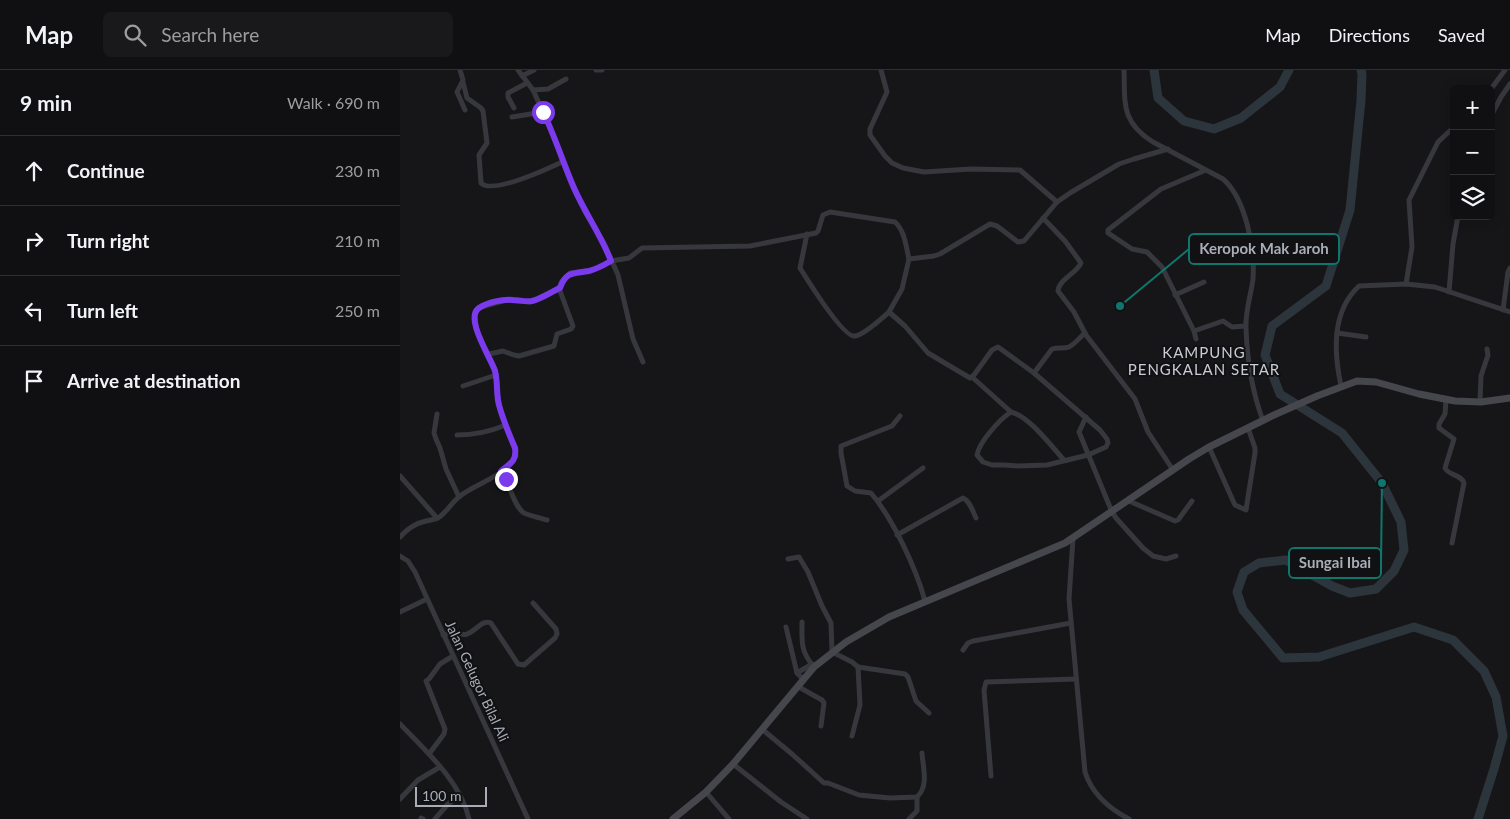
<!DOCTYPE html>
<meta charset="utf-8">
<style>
:root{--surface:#101012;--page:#19191b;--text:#f1f3f6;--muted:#9c9d9f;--line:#303032}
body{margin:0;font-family:Lato,sans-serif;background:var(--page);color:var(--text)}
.controls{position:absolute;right:15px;top:15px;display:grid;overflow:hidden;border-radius:8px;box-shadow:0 2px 12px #0003}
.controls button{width:45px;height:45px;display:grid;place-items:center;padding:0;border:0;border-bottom:1px solid var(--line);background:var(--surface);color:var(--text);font:25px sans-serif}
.scale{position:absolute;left:15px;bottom:12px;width:72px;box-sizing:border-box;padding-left:5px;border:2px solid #a8adb8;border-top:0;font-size:14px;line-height:18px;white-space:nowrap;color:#a8adb8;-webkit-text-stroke:4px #111113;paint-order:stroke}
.stop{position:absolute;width:15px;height:15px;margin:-11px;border:4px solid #7c3aed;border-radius:50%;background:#fff}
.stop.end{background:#7c3aed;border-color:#fff;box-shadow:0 1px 5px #0008}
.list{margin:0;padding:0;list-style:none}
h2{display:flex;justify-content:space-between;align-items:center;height:65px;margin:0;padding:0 20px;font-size:21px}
h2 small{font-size:16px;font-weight:400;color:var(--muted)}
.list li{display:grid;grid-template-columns:32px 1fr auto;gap:15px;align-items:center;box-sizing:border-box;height:70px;padding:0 20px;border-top:1px solid var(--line)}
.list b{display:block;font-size:19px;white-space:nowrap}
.list em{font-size:16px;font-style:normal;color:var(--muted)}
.icon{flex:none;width:28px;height:28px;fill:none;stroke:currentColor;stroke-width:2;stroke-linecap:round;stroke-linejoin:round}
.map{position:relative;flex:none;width:1110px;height:749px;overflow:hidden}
header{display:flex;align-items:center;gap:30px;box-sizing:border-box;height:70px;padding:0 25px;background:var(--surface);border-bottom:1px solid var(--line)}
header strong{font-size:24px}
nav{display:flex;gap:28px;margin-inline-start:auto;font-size:18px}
.search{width:350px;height:45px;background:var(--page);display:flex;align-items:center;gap:12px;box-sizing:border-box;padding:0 18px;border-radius:8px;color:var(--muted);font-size:19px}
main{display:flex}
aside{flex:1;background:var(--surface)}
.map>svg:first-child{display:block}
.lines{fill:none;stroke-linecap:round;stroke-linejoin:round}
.river{stroke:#2c353c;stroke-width:9}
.street{stroke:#37383d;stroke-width:5}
.secondary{stroke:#45474d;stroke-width:7}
.route{stroke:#7c3aed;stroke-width:6}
.labels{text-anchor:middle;stroke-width:4;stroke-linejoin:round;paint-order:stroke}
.street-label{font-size:14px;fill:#a8adb8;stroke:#111113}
.neighbourhood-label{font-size:15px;letter-spacing:1px;fill:#c9ccd4;stroke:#111113}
.leader{fill:none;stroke:#0f766e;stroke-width:2}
.callout-dot{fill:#0f766e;stroke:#111113;stroke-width:2}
.callout{fill:#111113;stroke:#0f766e;stroke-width:2}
.callout-label{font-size:15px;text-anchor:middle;font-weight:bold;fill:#a8adb8}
</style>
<header>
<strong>Map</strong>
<div class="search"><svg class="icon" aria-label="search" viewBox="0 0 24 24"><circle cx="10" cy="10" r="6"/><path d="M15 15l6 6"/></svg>Search here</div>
<nav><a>Map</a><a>Directions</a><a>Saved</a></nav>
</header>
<main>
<aside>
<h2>9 min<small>Walk · 690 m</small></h2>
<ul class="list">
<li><svg class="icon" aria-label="ahead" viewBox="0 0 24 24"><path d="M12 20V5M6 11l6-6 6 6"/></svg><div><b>Continue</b></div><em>230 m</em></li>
<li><svg class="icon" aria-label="right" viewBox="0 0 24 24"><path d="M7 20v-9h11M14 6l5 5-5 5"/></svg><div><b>Turn right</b></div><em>210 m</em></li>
<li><svg class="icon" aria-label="left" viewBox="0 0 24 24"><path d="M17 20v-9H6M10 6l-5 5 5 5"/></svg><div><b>Turn left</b></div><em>250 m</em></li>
<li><svg class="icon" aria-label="arrive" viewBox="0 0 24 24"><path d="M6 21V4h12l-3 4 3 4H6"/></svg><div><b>Arrive at destination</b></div></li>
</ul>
</aside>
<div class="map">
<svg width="1110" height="749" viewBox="0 0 1110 749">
<rect width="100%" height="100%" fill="#161618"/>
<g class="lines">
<g class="river">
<path d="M754 0 758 28 784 51 814 59 841 48 880 17 889 0"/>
<path d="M961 0 962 4 961 30 950 140 926 216 872 256 865 285 880 324 942 363 982 413 1001 452 1004 480 994 501 976 519 950 523 932 516 886 490 859 493 844 502 837 522 843 540 883 588 919 587 1014 557 1053 570 1084 601 1096 627 1103 666 1094 699 1078 749"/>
</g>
<g class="street">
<path d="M60 0 63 10 57 22 65 40"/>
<path d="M118 0 133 20 149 55 174 118 185 142 204 173 218 205 233 269 243 292"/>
<path d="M196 0H202"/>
<path d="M481 0 487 22 470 59V65L485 86 492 93 503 98 524 102 571 99 620 100 657 132"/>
<path d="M724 0C725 34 721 52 753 72L823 109C846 129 855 179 853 209 851 225 845 242 846 258 847 289 852 321 863 351"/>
<path d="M122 6 134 0"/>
<path d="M63 12 67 28 81 38 83 41 87 73 79 85 81 113C92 125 149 98 162 92"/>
<path d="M1091 19 1105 0"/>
<path d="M133 20 148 19 166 9"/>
<path d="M114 38 108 27V23L127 13"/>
<path d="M1091 46 1101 27 1110 14"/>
<path d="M112 47 143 42"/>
<path d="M643 148 665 171 681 193C676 204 659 209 658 221L674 242 686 265 735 329 748 362 773 400"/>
<path d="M407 164 400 198C407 209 443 268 455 266 464 265 482 248 489 242"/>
<path d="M1006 214 1012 177 1009 130 1038 72 1054 57"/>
<path d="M1049 222 1053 174 1058 146"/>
<path d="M775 225 804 212"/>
<path d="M1103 240 1108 202 1110 198"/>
<path d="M794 261 823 251 832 257 845 256"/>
<path d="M937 263 966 267"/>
<path d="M796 269 794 261 762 197 747 182 732 179 708 163V160L761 119 806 100"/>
<path d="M89 284 103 281 114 285 119 286 154 276 157 264 171 259 173 256 159 218"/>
<path d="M634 303 652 279C658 277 664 279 669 277 675 274 680 267 685 263"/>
<path d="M572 307 611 342"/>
<path d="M63 316 96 305"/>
<path d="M941 316C934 283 931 242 959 216L1006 214 1035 217 1110 242"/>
<path d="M1046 330 1045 344 1039 354V358L1054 369 1045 398C1049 406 1061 404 1064 413L1052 473"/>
<path d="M1080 332 1081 306 1088 285 1087 279"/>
<path d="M37 344 34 363 36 369 40 378 46 399 59 427"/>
<path d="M500 346 492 356 441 376V383L447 416 455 421 471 423C493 449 516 498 525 531"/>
<path d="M686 347 679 362 712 442 716 448 743 478 753 486 766 489 776 486"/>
<path d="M57 365C74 365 89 362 106 355"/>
<path d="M809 377 834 433 835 435 846 440 855 383V378L848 358"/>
<path d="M664 390C651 376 629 346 611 342 600 349 579 372 577 385L583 392 592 395H604L618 396 647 395 688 385 706 377 708 373 707 369 700 360 634 303 598 277 592 280 574 305 570 308 528 283 505 256 489 242 502 219 509 189 534 186 540 184 590 154 597 156 618 172 624 171 657 132 670 123 719 94 734 89 768 79"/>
<path d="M101 401C109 412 114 437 124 443 131 446 140 448 147 450"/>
<path d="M0 406 37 448"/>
<path d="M478 431 523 398"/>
<path d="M729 431 775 451 778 450 792 431"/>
<path d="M497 465 563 428C570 431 573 442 576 448"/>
<path d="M0 467C7 459 17 453 26 451 30 450 34 450 38 448 46 443 52 432 60 426 76 413 107 406 116 386L115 378C109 364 102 349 99 334 96 323 98 311 95 300 90 284 67 254 78 238L106 230 130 232 159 218 162 211 170 203 189 201 203 196 211 191 229 188 242 178 350 176 416 163 418 161 423 145 430 142 495 152C505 161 506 177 509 189"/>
<path d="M673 468 669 529 685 702C692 724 708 738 729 749"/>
<path d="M0 486 8 491 15 502 128 749"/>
<path d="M388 489 399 487 408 502 422 536 431 553 432 582 452 592 458 597 460 635 452 666"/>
<path d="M0 542 27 529"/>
<path d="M402 552C402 571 400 581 414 597"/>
<path d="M386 557 397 603 403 609"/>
<path d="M43 565C47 564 51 562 55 563 59 563 63 566 67 564 76 561 82 549 91 553L118 594 124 595 155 568 157 564 156 559 133 533"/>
<path d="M563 580 568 573 573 571 671 553"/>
<path d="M458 597 505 604 508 607 516 631 529 643"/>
<path d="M397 603 412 594"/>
<path d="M397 616 422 630 424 633 421 656"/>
<path d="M0 654C25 680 61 712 69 749"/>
<path d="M363 660 392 684 424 713H428L459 725 490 728 517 727C529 716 523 698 522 683"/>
<path d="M29 684 44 664 45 659 26 611 29 609 40 594 53 586"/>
<path d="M333 694 381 732 407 749"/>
<path d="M591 706 584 620 586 612 676 609"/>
<path d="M306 722 329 749"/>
<path d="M0 729 18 710 40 697"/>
<path d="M21 748 23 749"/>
<path d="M35 749 48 734 60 726"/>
<path d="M509 749 517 741V727"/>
</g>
<path class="secondary" d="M273 749 306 722 333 694 414 597 446 572 489 547 665 473 789 389 809 377 874 345 917 326 957 311 976 312 1019 324 1055 331 1081 332 1110 328"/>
</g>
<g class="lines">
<path class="route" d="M106 409 101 401C110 394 117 391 115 378 109 364 103 350 99 335 96 324 98 312 95 301 91 288 64 248 79 238 88 232 103 229 113 230 119 230 126 232 132 231 141 229 151 222 160 218 166 201 173 204 189 201 197 199 204 195 211 191 201 165 185 143 174 118 163 93 155 66 143 42"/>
</g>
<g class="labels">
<g class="street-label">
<text transform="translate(77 611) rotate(65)" y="5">Jalan Gelugor Bilal Ali</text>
</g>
<g class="neighbourhood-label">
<text x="804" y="288">KAMPUNG<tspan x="804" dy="17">PENGKALAN SETAR</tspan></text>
</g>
</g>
<path class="leader" d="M720 236L789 179M982 413L981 493"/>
<g class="callout-dot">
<circle cx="720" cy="236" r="5"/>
<circle cx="982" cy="413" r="5"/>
</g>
<g class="callout">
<rect x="789" y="164" width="150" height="30" rx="5"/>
<rect x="889" y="478" width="92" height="30" rx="5"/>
</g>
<g class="callout-label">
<text x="864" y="184">Keropok Mak Jaroh</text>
<text x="935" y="498">Sungai Ibai</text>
</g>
</svg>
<div class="controls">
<button>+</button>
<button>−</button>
<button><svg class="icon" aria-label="layers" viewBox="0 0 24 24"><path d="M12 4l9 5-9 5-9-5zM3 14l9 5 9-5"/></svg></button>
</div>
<div class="scale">100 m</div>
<div class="stop" style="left:143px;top:42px"></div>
<div class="stop end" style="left:106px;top:409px"></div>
</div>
</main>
